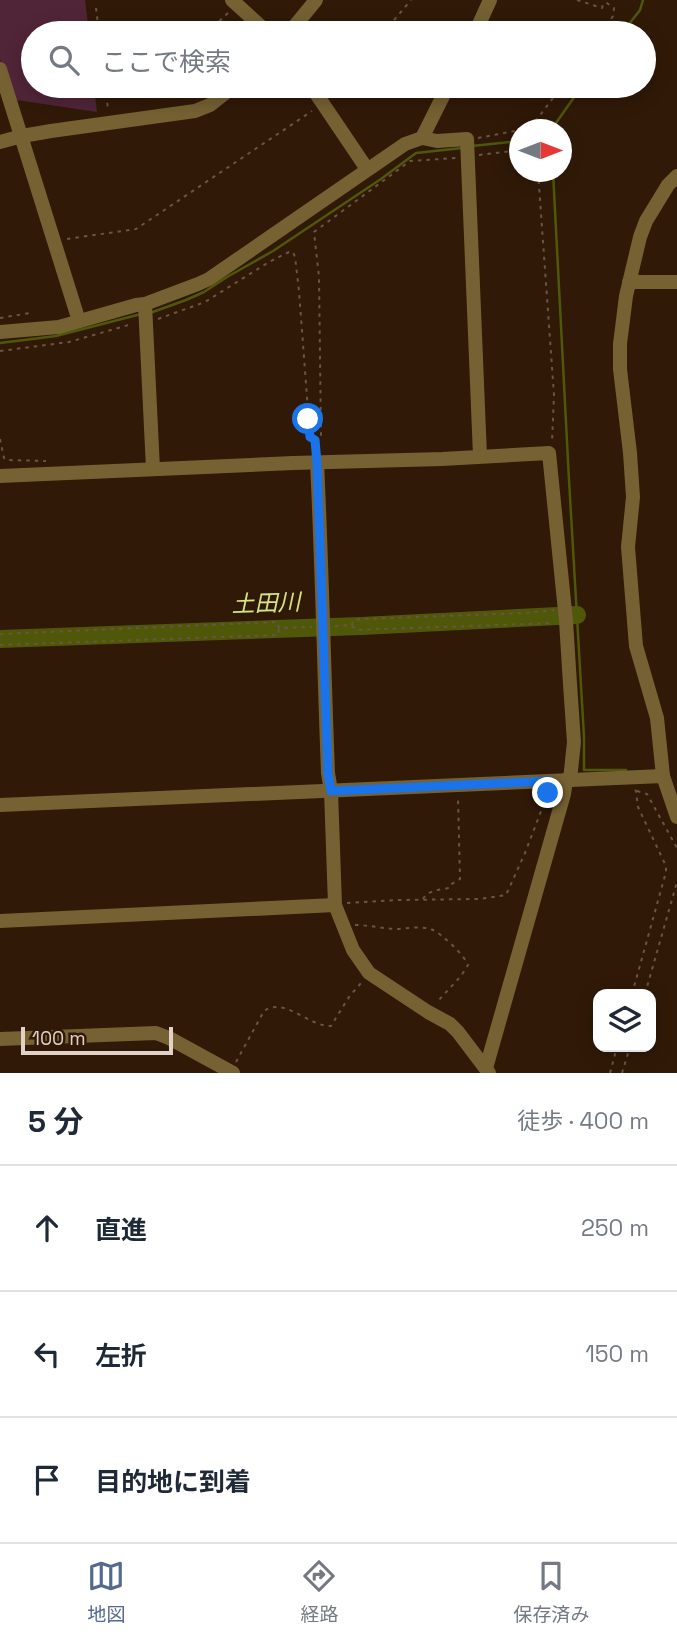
<!DOCTYPE html>
<html lang="ja">
<meta charset="utf-8">
<style>
:root{--surface:#fff;--page:#f2f2f3;--text:#1f2937;--muted:#747a83;--line:#e0e1e3;--accent:#536990}
body{margin:0;font-family:"Space Grotesk","Noto Sans JP",sans-serif;background:var(--page);color:var(--text)}
.controls{position:absolute;right:21px;bottom:21px;display:grid;overflow:hidden;border-radius:14px;box-shadow:0 4px 18px #0003}
.controls button{width:63px;height:63px;display:grid;place-items:center;padding:0;border:0;border-bottom:2px solid var(--line);background:var(--surface);color:var(--text);font:35px sans-serif}
.compass{position:absolute;left:509px;top:119px;width:63px;height:63px;border-radius:50%;background:var(--surface);box-shadow:0 4px 18px #0003;rotate:90deg}
.scale{position:absolute;left:21px;bottom:18px;width:152px;box-sizing:border-box;padding-left:7px;border:4px solid #e2d1c6;border-top:0;font-size:19px;line-height:24px;white-space:nowrap;color:#e2d1c6;-webkit-text-stroke:5px #301907;paint-order:stroke}
.stop{position:absolute;width:21px;height:21px;margin:-16px;border:5px solid #1a73e8;border-radius:50%;background:#fff}
.stop.end{background:#1a73e8;border-color:#fff;box-shadow:0 2px 7px #0008}
.list{margin:0;padding:0;list-style:none}
h2{display:flex;justify-content:space-between;align-items:center;height:91px;margin:0;padding:0 28px;font-size:30px}
h2 small{font-size:23px;font-weight:400;color:var(--muted)}
.list li{display:grid;grid-template-columns:46px 1fr auto;gap:21px;align-items:center;box-sizing:border-box;height:126px;padding:0 28px;border-top:2px solid var(--line)}
.list b{display:block;font-size:26px;white-space:nowrap}
.list em{font-size:23px;font-style:normal;color:var(--muted)}
.icon{flex:none;width:38px;height:38px;fill:none;stroke:currentColor;stroke-width:2;stroke-linecap:round;stroke-linejoin:round}
.map{position:relative;flex:none;width:677px;height:1073px;overflow:hidden}
.search{position:absolute;background:var(--surface);box-shadow:0 4px 18px #0003;left:21px;right:21px;top:21px;height:77px;display:flex;align-items:center;gap:18px;box-sizing:border-box;padding:0 24px;border-radius:38px;color:var(--muted);font-size:26px}
.sheet{height:469px;background:var(--surface)}
nav{display:flex;justify-content:space-around;align-items:center;box-sizing:border-box;height:98px;border-top:2px solid var(--line);background:var(--surface);font-size:19px;color:var(--muted)}
nav a{display:grid;justify-items:center;gap:4px}
nav .on{color:var(--accent)}
.map>svg:first-child{display:block}
.green{fill:#512538}
.lines{fill:none;stroke-linecap:round;stroke-linejoin:round}
.stream{stroke:#4f5808;stroke-width:2.5}
.river{stroke:#4f5808;stroke-width:18}
.path{stroke:#6a5545;stroke-width:2;stroke-dasharray:3.5 5;stroke-linecap:butt}
.minor{stroke:#756132;stroke-width:14}
.route{stroke:#1a73e8;stroke-width:9}
.labels{text-anchor:middle;stroke-width:5;stroke-linejoin:round;paint-order:stroke}
.water-label{font-size:23px;font-style:italic;fill:#d5e581;stroke:#301907}
</style>
<div class="map">
<svg width="677" height="1073" viewBox="0 0 677 1073">
<rect width="100%" height="100%" fill="#301907"/>
<path class="green" d="M0 0H85L89 33H33V86H94L97 112 10 99 0 59Z"/>
<g class="lines">
<g class="stream">
<path d="M622 33 640 10 643 0"/>
<path d="M551 130 582 86"/>
<path d="M472 146 520 141"/>
<path d="M553 172 569 480 584 737V770H626"/>
<path d="M150 313 186 300 204 292 227 277 273 251 381 179 416 153 462 148"/>
<path d="M0 343 56 336 141 314"/>
</g>
<path class="river" d="M0 639 361 626 577 615"/>
<g class="path">
<path d="M577 0 602 8 604 1"/>
<path d="M96 8 99 33"/>
<path d="M207 33 229 12"/>
<path d="M383 33 411 0"/>
<path d="M602 33 613 16 614 8 604 1"/>
<path d="M105 86 108 109"/>
<path d="M331 93 337 86"/>
<path d="M521 130 535 122 562 86"/>
<path d="M478 138 520 130"/>
<path d="M479 155 520 150"/>
<path d="M538 172 554 395 552 442"/>
<path d="M67 239 136 229 312 111"/>
<path d="M0 318 30 313"/>
<path d="M158 319 205 302 269 262 289 252H293L295 257 299 291 310 437 315 440"/>
<path d="M0 351 69 342 132 324"/>
<path d="M0 439 4 458 6 460 46 461"/>
<path d="M316 450 315 440 321 435 319 277 314 232 410 161 456 158"/>
<path d="M335 626 352 625 353 620 364 619 525 613 554 610"/>
<path d="M352 626 356 630 554 623"/>
<path d="M0 634 277 622 279 628 312 627"/>
<path d="M0 645 278 635 279 628"/>
<path d="M637 791 647 794 677 848"/>
<path d="M423 899C428 890 439 890 449 888L450 885 460 879 458 797"/>
<path d="M347 903 398 900 479 899 506 895 525 853 548 793"/>
<path d="M355 925C368 925 381 928 394 929 406 929 422 925 433 930 442 934 465 956 468 965L461 976 438 1001"/>
<path d="M632 994 666 872V866L638 807 636 791 635 790"/>
<path d="M645 994 677 882"/>
<path d="M236 1062 264 1011C284 996 309 1027 331 1026L349 997 361 983"/>
<path d="M610 1073 617 1047"/>
<path d="M622 1073 630 1047"/>
</g>
<g class="minor">
<path d="M232 0 268 33"/>
<path d="M289 33 316 0"/>
<path d="M475 33 490 0"/>
<path d="M0 69 79 321"/>
<path d="M311 86 367 169"/>
<path d="M422 138 448 86"/>
<path d="M0 142 22 136 51 131 195 111 210 105 234 86"/>
<path d="M677 176 668 185 646 221 640 237 626 296 620 344V369L630 453 633 497 628 547 636 646 657 718 663 776 677 817"/>
<path d="M629 282H677"/>
<path d="M145 304 153 469"/>
<path d="M0 332 59 327 136 305 145 304 198 284 209 279 405 144 422 138 437 141 467 139 480 456"/>
<path d="M317 462C322 566 324 670 328 773L331 791 335 905 353 950 369 973 428 1012 450 1024 458 1032 489 1073"/>
<path d="M0 476 293 463 442 459 549 453 566 621 570 684 574 742 570 780"/>
<path d="M0 805 663 776"/>
<path d="M0 921 335 905"/>
<path d="M0 1039 156 1033 169 1038 233 1073"/>
<path d="M486 1068 564 794 566 780"/>
</g>
</g>
<g class="lines">
<path class="route" d="M308 419 310 437 315 440 317 463 328 774 331 791 550 781 548 793"/>
</g>
<g class="labels">
<g class="water-label">
<text transform="translate(266 603) rotate(-2)" y="8">土田川</text>
</g>
</g>
</svg>
<div class="controls">
<button><svg class="icon" aria-label="layers" viewBox="0 0 24 24"><path d="M12 4l9 5-9 5-9-5zM3 14l9 5 9-5"/></svg></button>
</div>
<svg class="compass" viewBox="-18 -18 36 36"><path d="M0-13l5 13h-10z" fill="#e53935"/><path d="M0 13l5-13h-10z" fill="#747a83"/></svg>
<div class="scale">100 m</div>
<div class="stop" style="left:308px;top:419px"></div>
<div class="stop end" style="left:548px;top:793px"></div>
<div class="search"><svg class="icon" aria-label="search" viewBox="0 0 24 24"><circle cx="10" cy="10" r="6"/><path d="M15 15l6 6"/></svg>ここで検索</div>
</div>
<section class="sheet">
<h2>5 分<small>徒歩 · 400 m</small></h2>
<ul class="list">
<li><svg class="icon" aria-label="ahead" viewBox="0 0 24 24"><path d="M12 20V5M6 11l6-6 6 6"/></svg><div><b>直進</b></div><em>250 m</em></li>
<li><svg class="icon" aria-label="left" viewBox="0 0 24 24"><path d="M17 20v-9H6M10 6l-5 5 5 5"/></svg><div><b>左折</b></div><em>150 m</em></li>
<li><svg class="icon" aria-label="arrive" viewBox="0 0 24 24"><path d="M6 21V4h12l-3 4 3 4H6"/></svg><div><b>目的地に到着</b></div></li>
</ul>
</section>
<nav>
<a class="on"><svg class="icon" aria-label="map" viewBox="0 0 24 24"><path d="M3 6l6-2 6 2 6-2v14l-6 2-6-2-6 2zM9 4v14M15 6v14"/></svg>地図</a>
<a><svg class="icon" aria-label="directions" viewBox="0 0 24 24"><path d="M12 3l9 9-9 9-9-9zM9 14v-3h6M13 9l2 2-2 2"/></svg>経路</a>
<a><svg class="icon" aria-label="saved" viewBox="0 0 24 24"><path d="M7 4h10v16l-5-4-5 4z"/></svg>保存済み</a>
</nav>
